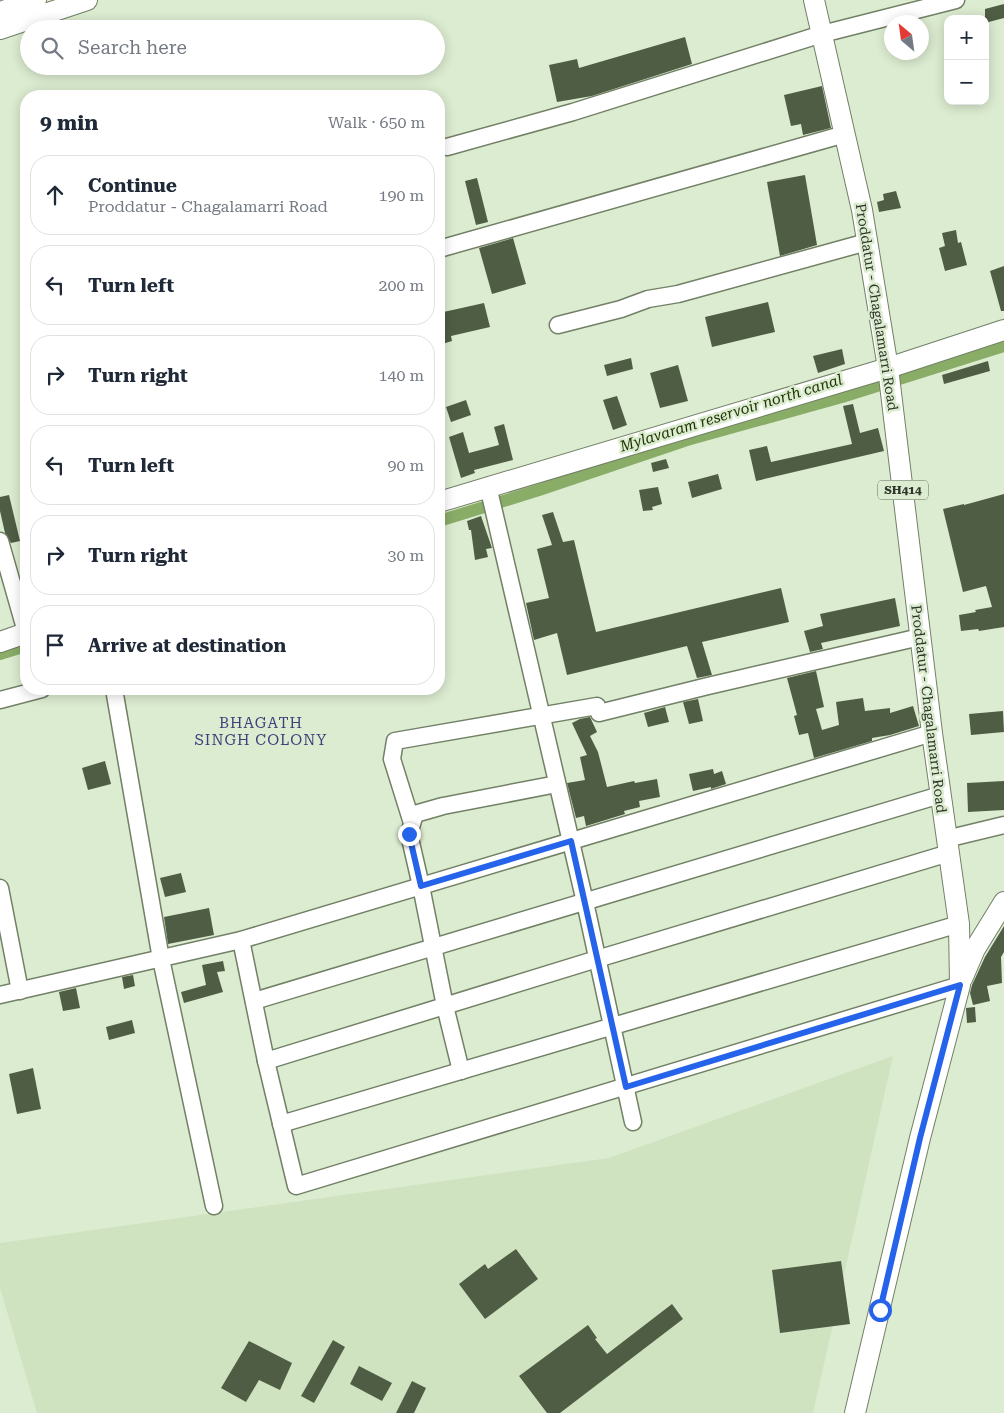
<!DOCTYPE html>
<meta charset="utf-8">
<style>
:root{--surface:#fff;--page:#f2f2f3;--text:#1f2937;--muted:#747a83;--line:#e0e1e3}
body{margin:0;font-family:"Roboto Serif",serif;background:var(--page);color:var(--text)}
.controls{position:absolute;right:15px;top:15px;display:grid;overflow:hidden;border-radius:10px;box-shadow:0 2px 12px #0003}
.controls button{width:45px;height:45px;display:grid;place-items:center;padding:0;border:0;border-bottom:1px solid var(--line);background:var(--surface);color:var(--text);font:25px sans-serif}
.compass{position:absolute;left:884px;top:15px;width:45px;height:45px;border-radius:50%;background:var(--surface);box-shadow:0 2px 12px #0003;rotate:331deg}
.stop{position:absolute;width:15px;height:15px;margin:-11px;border:4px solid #2563eb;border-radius:50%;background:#fff}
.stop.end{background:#2563eb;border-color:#fff;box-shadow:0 1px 5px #0008}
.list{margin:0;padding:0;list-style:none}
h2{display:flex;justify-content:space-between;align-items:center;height:65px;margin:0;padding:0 20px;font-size:21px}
h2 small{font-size:16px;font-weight:400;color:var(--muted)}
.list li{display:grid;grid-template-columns:32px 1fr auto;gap:15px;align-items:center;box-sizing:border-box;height:80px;margin:0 10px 10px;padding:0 10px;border:1px solid var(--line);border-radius:20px}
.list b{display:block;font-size:19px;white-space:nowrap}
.list p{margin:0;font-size:16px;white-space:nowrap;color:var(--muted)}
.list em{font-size:16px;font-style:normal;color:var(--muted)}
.icon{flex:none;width:28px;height:28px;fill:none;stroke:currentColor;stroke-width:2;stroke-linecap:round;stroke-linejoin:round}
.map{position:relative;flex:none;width:1004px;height:1413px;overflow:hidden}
.search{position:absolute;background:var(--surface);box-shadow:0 2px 12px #0003;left:20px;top:20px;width:425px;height:55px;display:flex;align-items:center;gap:12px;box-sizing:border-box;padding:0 18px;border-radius:28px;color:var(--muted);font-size:19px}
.panel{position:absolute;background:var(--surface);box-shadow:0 2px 12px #0003;left:20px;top:90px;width:425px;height:605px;border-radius:20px}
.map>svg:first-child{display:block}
.built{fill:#d0e3c0}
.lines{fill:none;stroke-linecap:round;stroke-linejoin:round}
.canal{stroke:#89ac67;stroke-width:12}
.building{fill:#505d45}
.minor-casing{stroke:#728066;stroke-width:19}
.major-casing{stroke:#728066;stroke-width:22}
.minor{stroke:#fff;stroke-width:16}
.major{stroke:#fff;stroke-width:20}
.route{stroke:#2563eb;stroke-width:6}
.labels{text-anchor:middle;stroke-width:5;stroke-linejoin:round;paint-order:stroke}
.shield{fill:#dcecd0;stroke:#636c5c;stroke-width:1}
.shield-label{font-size:12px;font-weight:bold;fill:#2f352a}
.street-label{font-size:14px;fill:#2f352a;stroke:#dcecd0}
.water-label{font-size:15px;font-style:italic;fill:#1d3300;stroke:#dcecd0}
.neighbourhood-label{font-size:15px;letter-spacing:1px;fill:#3f3f7c;stroke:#dcecd0}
</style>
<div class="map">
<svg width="1004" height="1413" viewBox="0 0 1004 1413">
<rect width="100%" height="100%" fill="#dcecd0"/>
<path class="built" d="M893 1056 813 1413H37L0 1288V1243L609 1158Z"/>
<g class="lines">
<g class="canal">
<path d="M439 521 539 490 687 440 842 397 1004 346"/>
<path d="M0 654 26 646"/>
</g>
</g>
<g class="building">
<path d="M1004 4V18L985 23V9Z"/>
<path d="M685 37 692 64 592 96 557 102 549 65 577 59 579 68Z"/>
<path d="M822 86 831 128 803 135 801 124 791 126 784 95Z"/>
<path d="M805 175 817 245 780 256 767 182Z"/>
<path d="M477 178 488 222 476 225 465 181Z"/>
<path d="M896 191 901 208 879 212 877 202 884 200 883 194Z"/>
<path d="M956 230 958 243 961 242 967 265 945 271 939 248 945 246 942 233Z"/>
<path d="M513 238 526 284 492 294 479 248Z"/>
<path d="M1004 266V311H1001L990 271Z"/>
<path d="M768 302 775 332 712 347 705 317Z"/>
<path d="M484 303 490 327 451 336 452 341 439 345V313Z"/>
<path d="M842 349 845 364 818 373 813 356Z"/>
<path d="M631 358 633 369 607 376 604 365Z"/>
<path d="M988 361 990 371 944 384 942 375Z"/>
<path d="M678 365 688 401 660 408 650 373Z"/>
<path d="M617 396 627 425 613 430 603 400Z"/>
<path d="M466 400 471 415 451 422 446 407Z"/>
<path d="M853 404 860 433 878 428 884 451 756 481 749 450 767 446 771 462 852 444 843 406Z"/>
<path d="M504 424 513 460 474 470 475 473 461 478 449 437 463 432 469 453 499 445 494 427Z"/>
<path d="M666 459 669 468 653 472 651 463Z"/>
<path d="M718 474 722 489 692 498 688 482Z"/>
<path d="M658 487 662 504 652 507 653 510 643 511 639 490Z"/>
<path d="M1004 494V627L979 631 978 629 961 631 959 615 976 612 975 610 992 607 986 586 963 592 943 509 964 504V505Z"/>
<path d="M9 495 20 541 11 543 5 533 0 511V497Z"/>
<path d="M553 512 563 542 574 540 596 632 781 588 789 622 702 642 712 675 697 678 687 646 567 675 557 633 534 640 526 603 549 598 537 549 552 545 542 515Z"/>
<path d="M481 516 492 548 486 549 488 557 475 560 471 530H469L467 521Z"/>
<path d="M895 598 900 626 821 643 823 649 810 652 804 631 823 626 820 614Z"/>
<path d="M816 671 824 707 816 709 822 730 839 725 836 702 863 698 865 711 890 708V713L913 706 919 726 890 735 872 738V741L814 758 808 733 799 735 794 716 797 715 787 678Z"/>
<path d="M698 699 703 721 689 724 683 702Z"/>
<path d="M665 707 669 722 648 727 644 713Z"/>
<path d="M1003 711 1004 732 971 735 969 714Z"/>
<path d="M590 717 597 732 590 736 598 752 607 787 634 781 635 783 657 779 660 797 639 801 640 807 624 811 625 814 586 826 584 816 576 818 567 783 585 780 580 757 587 755 572 723 580 719Z"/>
<path d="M105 761 111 784 88 790 82 768Z"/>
<path d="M713 769 714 774 722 771 726 784 711 789V787L693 791 689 774Z"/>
<path d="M1004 781V810L968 812 967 783Z"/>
<path d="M181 873 186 892 165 897 160 878Z"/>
<path d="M209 908 214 935 168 944 164 917Z"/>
<path d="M1004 926V952L1001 957 1002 983 987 986 990 1001 973 1005 970 993 972 985 985 957Z"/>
<path d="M223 961 225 971 217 972 223 992 184 1003 181 992 206 985 202 965Z"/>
<path d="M133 975 135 986 124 989 122 977Z"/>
<path d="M76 988 80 1008 63 1011 59 992Z"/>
<path d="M975 1007 976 1022 967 1023 966 1008Z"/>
<path d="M132 1020 135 1033 109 1040 106 1027Z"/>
<path d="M33 1068 41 1109 17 1114 9 1074Z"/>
<path d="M516 1249 538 1279 485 1319 459 1284 485 1264 488 1269Z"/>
<path d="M841 1261 850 1324 780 1333 772 1270Z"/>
<path d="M672 1304 683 1319 560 1413H547L519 1376 588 1325 597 1338 595 1339 607 1354Z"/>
<path d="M333 1340 345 1347 314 1403 301 1396Z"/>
<path d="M249 1341 292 1363 280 1390 259 1380 246 1402 221 1388Z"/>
<path d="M359 1366 392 1383 382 1401 350 1384Z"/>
<path d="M412 1381 426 1388 414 1413H396Z"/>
</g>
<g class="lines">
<g class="minor-casing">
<g id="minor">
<path d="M447 147 573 112 822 34 956 0"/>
<path d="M439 249 845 134"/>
<path d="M558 325 621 309 648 299 678 294 867 242"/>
<path d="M488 486 585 902 633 1122"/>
<path d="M0 541 26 632"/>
<path d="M114 689 161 959 214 1206"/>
<path d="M0 700 42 689"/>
<path d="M599 713 708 686 920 637"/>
<path d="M412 823 392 759 395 741 597 706"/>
<path d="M946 839 1004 825"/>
<path d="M0 888 20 991"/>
<path d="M241 940 266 1061 296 1186 960 985"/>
<path d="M0 995 241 940 932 733"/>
<path d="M254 1001 940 795"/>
<path d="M266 1061 597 959 949 853"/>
<path d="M461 1071 445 1006 421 886 409 834 415 814 443 806 557 784"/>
<path d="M281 1124 959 924"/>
</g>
</g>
<g class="major-casing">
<g id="major">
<path d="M814 0 862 210 888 368 932 733 959 924 960 985 920 1138 855 1413"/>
<path d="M0 12 36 0"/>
<path d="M0 29 87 0"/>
<path d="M439 502 888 368 1004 330"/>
<path d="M0 642 26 633"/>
<path d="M962 979 975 949 1004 902"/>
</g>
</g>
<use href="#minor" class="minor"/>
<use href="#major" class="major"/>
</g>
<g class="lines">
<path class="route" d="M409 834 421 886 571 841 626 1087 960 985 920 1138 880 1310"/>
</g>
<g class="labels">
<rect class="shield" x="878" y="480.5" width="50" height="19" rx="4"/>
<g class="shield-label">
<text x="903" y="494">SH414</text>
</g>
<g class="street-label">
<text transform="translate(877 307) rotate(81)" y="5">Proddatur - Chagalamarri Road</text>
<text transform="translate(929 709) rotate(83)" y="5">Proddatur - Chagalamarri Road</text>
</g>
<g class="water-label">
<text transform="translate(731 413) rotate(-17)" y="5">Mylavaram reservoir north canal</text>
</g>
<g class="neighbourhood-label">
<text x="261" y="728">BHAGATH<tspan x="261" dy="17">SINGH COLONY</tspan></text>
</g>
</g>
</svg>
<div class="controls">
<button>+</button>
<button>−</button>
</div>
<svg class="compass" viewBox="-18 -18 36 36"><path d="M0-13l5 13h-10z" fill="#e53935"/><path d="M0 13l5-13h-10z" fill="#747a83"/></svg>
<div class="stop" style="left:880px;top:1310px"></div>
<div class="stop end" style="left:409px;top:834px"></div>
<div class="search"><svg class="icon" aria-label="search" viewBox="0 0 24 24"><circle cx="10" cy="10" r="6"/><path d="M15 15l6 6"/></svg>Search here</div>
<section class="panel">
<h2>9 min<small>Walk · 650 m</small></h2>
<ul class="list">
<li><svg class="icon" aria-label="ahead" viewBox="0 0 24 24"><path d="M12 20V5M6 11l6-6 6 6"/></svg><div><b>Continue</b><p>Proddatur - Chagalamarri Road</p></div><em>190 m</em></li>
<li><svg class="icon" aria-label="left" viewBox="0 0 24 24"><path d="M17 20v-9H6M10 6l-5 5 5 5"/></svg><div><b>Turn left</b></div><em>200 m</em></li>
<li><svg class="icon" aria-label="right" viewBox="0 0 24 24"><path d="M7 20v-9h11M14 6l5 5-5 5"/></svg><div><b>Turn right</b></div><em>140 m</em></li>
<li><svg class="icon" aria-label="left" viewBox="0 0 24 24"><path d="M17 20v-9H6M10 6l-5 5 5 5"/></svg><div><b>Turn left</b></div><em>90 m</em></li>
<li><svg class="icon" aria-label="right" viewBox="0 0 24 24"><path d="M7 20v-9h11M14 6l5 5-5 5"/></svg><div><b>Turn right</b></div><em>30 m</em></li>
<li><svg class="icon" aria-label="arrive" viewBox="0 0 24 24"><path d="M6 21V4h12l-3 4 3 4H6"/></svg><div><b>Arrive at destination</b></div></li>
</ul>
</section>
</div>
